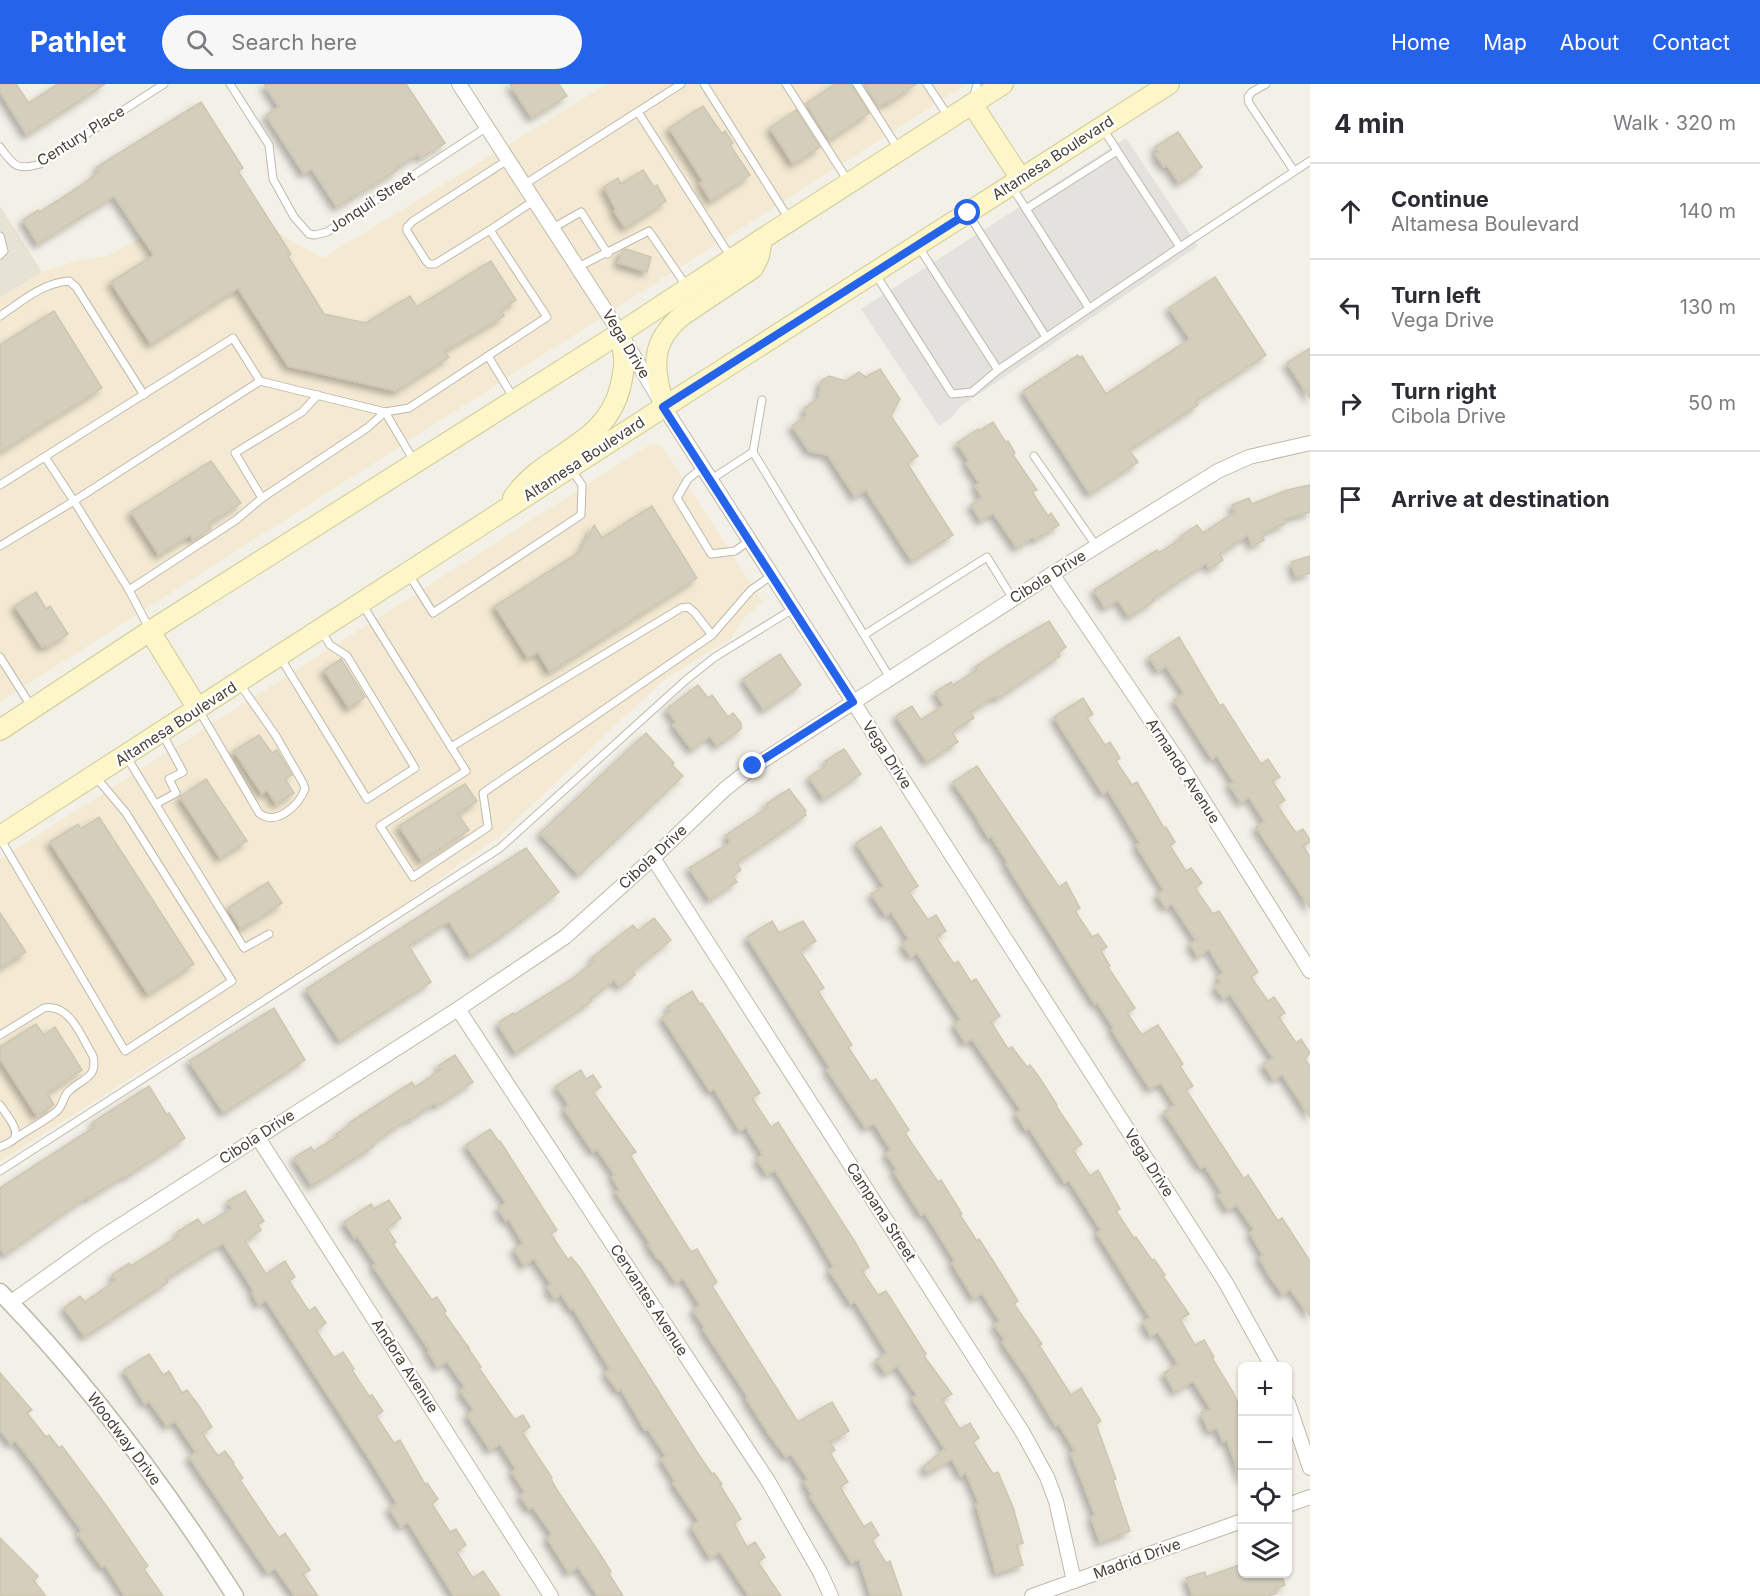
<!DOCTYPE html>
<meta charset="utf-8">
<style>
:root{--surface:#fff;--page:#f7f7f7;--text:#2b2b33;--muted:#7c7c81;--line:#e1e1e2;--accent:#2563eb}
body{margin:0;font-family:Inter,sans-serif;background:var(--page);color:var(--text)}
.controls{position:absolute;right:18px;bottom:18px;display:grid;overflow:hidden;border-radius:9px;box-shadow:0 2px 4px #0004}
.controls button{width:54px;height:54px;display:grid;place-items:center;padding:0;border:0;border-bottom:2px solid var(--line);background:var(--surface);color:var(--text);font:30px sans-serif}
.stop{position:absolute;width:18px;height:18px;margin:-14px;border:4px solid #2563eb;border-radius:50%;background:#fff}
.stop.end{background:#2563eb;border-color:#fff;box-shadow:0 2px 6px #0008}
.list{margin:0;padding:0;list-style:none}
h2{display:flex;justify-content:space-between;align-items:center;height:78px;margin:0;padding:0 24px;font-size:26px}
h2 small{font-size:20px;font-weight:400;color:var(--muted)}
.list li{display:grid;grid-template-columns:39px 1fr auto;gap:18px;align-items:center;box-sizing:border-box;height:96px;padding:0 24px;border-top:2px solid var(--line)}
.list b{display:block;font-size:22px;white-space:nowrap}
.list p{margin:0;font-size:20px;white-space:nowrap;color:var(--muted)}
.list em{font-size:20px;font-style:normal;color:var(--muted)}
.icon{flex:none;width:33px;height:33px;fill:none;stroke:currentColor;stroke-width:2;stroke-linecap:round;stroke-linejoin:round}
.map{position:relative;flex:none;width:1310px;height:1512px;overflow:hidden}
header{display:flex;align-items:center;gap:36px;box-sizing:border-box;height:84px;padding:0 30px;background:var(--accent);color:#fff}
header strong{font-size:28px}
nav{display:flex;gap:33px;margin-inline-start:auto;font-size:21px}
.search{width:420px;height:54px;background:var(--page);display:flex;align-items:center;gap:15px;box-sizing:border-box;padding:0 21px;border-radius:33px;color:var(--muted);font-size:22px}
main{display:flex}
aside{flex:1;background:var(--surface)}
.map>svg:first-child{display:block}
.residential{fill:#e6e3d5}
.commercial{fill:#f4ead3}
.parking{fill:#e4e2df}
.building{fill:#d4cebd;stroke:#cec6b0;stroke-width:1.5;filter:url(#shadow)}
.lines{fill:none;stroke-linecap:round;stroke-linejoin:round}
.service-casing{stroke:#beb9aa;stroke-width:9}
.minor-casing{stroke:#beb9aa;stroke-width:16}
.tertiary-casing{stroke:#beb9aa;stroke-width:19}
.secondary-casing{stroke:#d0c998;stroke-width:22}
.service{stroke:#fff;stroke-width:7}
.minor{stroke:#fff;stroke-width:14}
.tertiary{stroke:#fff;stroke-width:16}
.secondary{stroke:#fcf6c8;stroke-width:20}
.route{stroke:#2563eb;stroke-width:8}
.labels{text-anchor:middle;stroke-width:4.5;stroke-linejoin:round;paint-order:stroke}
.street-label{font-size:15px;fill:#454136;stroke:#fff}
</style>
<header>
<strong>Pathlet</strong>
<div class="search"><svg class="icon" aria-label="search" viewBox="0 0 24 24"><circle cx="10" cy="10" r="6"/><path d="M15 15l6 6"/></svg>Search here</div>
<nav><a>Home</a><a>Map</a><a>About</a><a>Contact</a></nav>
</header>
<main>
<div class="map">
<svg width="1310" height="1512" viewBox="0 0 1310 1512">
<defs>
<filter id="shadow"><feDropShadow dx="-4.5" dy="4.5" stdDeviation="3" flood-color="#0004"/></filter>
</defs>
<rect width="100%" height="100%" fill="#f3f1e7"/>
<path class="residential" d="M0 122 42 188 0 214Z"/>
<g class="commercial">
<path d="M607 0H967L0 618V214L42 188 78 176 105 173 244 99 278 149 323 174Z"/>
<path d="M652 359 663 363 763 518 744 534 731 555 668 593 613 643 500 752 370 844 123 999 0 1078V775Z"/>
</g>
<path class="parking" d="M1126 54 1198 162 960 323 952 333 939 342 861 225Z"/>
<g class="building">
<path d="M0 0H16L29 19 58 0H105L27 51 0 8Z"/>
<path d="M264 0H406L445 59 421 74 418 70 395 85 396 87 337 123 312 85 304 90 266 31 279 23Z"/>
<path d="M510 0H559L567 12 532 34Z"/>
<path d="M835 0H851L869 29 829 56 806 20Z"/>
<path d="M864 0H916L888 19 887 17 878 23Z"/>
<path d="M201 18 243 84 238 87 291 170 288 172 324 230 366 239 410 212 417 223 491 177 516 216 501 226 504 232 444 267 449 273 396 307 288 282 238 204 151 260 111 198 154 171 114 112 38 160 23 136 38 126 40 128 79 103 100 87 97 83Z"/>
<path d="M703 22 722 50 725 47 733 59 730 61 750 91 711 117 700 99 703 97 669 44Z"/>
<path d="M796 26 820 63 793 80 770 44Z"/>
<path d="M1178 48 1202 83 1179 99 1167 81 1164 83 1155 70 1159 68 1155 63Z"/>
<path d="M643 86 654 103 657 101 666 117 625 144 614 127 616 126 604 103 618 94 621 100Z"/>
<path d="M626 165 651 173 647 188 618 179 622 167Z"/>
<path d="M1215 193 1266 271 1196 317 1198 321 1129 366 1138 378 1090 410 1023 307 1078 271 1080 274 1082 272 1106 310 1190 255 1169 224Z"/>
<path d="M54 227 102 304 0 368V261Z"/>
<path d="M1310 264V314L1287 279Z"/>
<path d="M880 285 900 315 891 332 918 372 907 379 953 451 912 477 866 406 855 413 828 371 809 367 792 342 806 332 805 324 819 313 821 297 829 292 846 297 859 288 866 293Z"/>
<path d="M993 338 1006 359 1008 357 1015 369 1013 371 1037 406 1032 408 1048 432 1051 429 1059 441 1035 456 1033 453 1017 464 993 429 981 437 971 421 982 413 975 402 979 399 966 379 969 377 957 359 978 345 979 347Z"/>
<path d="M211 377 241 419 208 440 211 445 193 456 190 451 159 471 131 428Z"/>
<path d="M1310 401V428L1283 435 1285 440 1262 449 1264 456 1252 462 1248 451 1220 470 1223 476 1210 485 1206 479 1153 515 1154 517 1129 533 1118 516 1105 524 1094 506 1157 466 1159 469 1182 454 1181 452 1197 441 1203 449 1235 428 1232 421 1249 414 1252 420 1287 406Z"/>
<path d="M652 422 697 494 550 588 538 568 528 574 495 522 581 467 594 441 602 454Z"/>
<path d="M1310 472V489L1296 493 1291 478Z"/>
<path d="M36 508 46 525 50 522 68 550 47 563 46 561 42 563 15 522Z"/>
<path d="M1049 537 1066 563 1058 569 1060 572 997 615 995 612 970 628 974 634 952 648 958 658 927 678 896 632 912 622 921 636 944 621 935 608 951 598 953 601 977 586 975 583 1010 560Z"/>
<path d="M1179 553 1220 622 1223 620 1261 680 1268 675 1280 693 1272 697 1285 716 1277 721 1296 749 1303 745 1310 756V758L1303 762 1310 773V824L1256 743 1265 738 1249 713 1241 719 1229 700 1234 698 1217 672 1212 675 1174 616 1184 609 1166 582 1158 587 1149 573Z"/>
<path d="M780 570 801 601 764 626 743 595Z"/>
<path d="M341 575 365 613 349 624 324 586Z"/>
<path d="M698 601 708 614 712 611 728 633 733 629 741 639V645L717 662 710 652 692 666 673 641 676 638 667 626 670 624 669 623Z"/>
<path d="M1083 614 1093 630 1087 634 1105 661 1110 658 1120 674 1116 677 1132 701 1137 698 1164 744 1166 743 1175 758 1170 762 1186 787 1191 784 1202 799 1195 804 1213 830 1219 827 1258 888 1251 893 1268 917 1274 913 1285 929 1279 933 1296 959 1301 955 1310 969 1305 975 1310 983V1033L1282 990 1274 996 1263 980 1273 974 1230 910 1224 915 1215 903 1221 898 1218 893 1223 889 1209 865 1198 873 1190 860 1196 856 1172 820 1166 824 1157 811 1164 806 1136 761 1140 759 1108 706 1103 710 1054 633Z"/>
<path d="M646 649 674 679 672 681 683 692 579 791 540 749Z"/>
<path d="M259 651 272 669 277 666 292 691 285 695 294 709 276 720 267 706 262 710 234 667Z"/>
<path d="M844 665 861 690 824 715 809 693 827 681 825 677Z"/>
<path d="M977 682 1059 803 1066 798 1080 824 1075 827 1092 853 1098 850 1107 863 1101 867 1110 882 1108 883 1135 924 1127 929 1142 951 1158 941 1183 980 1180 982 1193 1002 1186 1006 1244 1095 1248 1091 1278 1137 1282 1134 1310 1177V1232L1290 1205 1283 1211 1271 1194 1259 1174 1263 1171 1250 1149 1254 1146 1237 1121 1228 1126 1218 1111 1222 1109 1205 1082 1201 1084 1164 1028 1175 1021 1161 999 1150 1005 1112 946 1114 944 1097 918 1095 920 1006 780 1008 779 991 752 989 754 979 738H980L953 698Z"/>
<path d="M206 695 247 757 220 774 180 713Z"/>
<path d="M465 700 477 717 458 730 469 746 422 777 399 742Z"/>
<path d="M789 705 806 727 804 728 806 731 737 779 741 786 733 792 737 798 710 816 689 784 731 758 726 751 768 723 766 720Z"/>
<path d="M99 733 194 880 148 910 50 758 78 740 81 745Z"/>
<path d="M881 743 918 802 909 808 928 836 936 831 946 847 936 853 954 880 958 877 971 898 976 895 1000 932 991 938 1008 965 1012 963 1027 983 1030 981 1039 993 1057 1021 1056 1022 1082 1060 1073 1066 1090 1092 1098 1086 1120 1125 1116 1127 1134 1154 1136 1153 1152 1176 1154 1175 1165 1191 1163 1192 1189 1230 1180 1235 1195 1261 1204 1256 1214 1273 1212 1274 1233 1308 1242 1330V1395H1241L1227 1356 1223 1358 1217 1344 1209 1347 1201 1329 1211 1325 1193 1297 1175 1308 1164 1289 1178 1280 1158 1248 1151 1252 1143 1238 1150 1234 1149 1232 1097 1149 1101 1146 1069 1096 1065 1099 1029 1044 1026 1046 1016 1030 1021 1026 972 955 965 959 954 940 961 936 917 869 911 873 902 860 909 855 891 828 886 832 871 810 884 802 856 759Z"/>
<path d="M526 764 559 808 503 851 471 872 449 837 409 862 431 898 340 957 306 905Z"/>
<path d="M268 798 282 819 241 845 228 824Z"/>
<path d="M0 829 26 868 0 884Z"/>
<path d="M654 834 671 856 632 888 635 891 620 903 614 896 591 915 592 917 516 969 499 942 501 941 499 938 513 929 514 931 572 895 594 877 592 874 633 841 638 847Z"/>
<path d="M772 837 779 849 803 837 816 857 800 867 824 904 818 907 852 961 848 963 871 998 876 995 909 1046 905 1049 938 1098 941 1096 962 1130 960 1131 977 1157 979 1155 1002 1191 1018 1217 1014 1220 1042 1260 1039 1261 1071 1311 1081 1304 1101 1337 1096 1340 1116 1395 1113 1396 1130 1447 1100 1458 1091 1433 1095 1431 1071 1369 1075 1367 1059 1340 1056 1342 1029 1297 1002 1258 1005 1256 994 1241 1000 1237 982 1209 974 1215 952 1179 955 1177 942 1156 925 1129 921 1131 894 1088 897 1086 886 1070 891 1066 874 1039 866 1044 827 986 830 984 747 853Z"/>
<path d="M692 907 700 920 702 919 760 1009 752 1014 771 1043 778 1038 855 1158 869 1183 862 1187 878 1211 886 1207 926 1270 924 1272 952 1310 942 1316 960 1345 970 1339 979 1354 973 1358 993 1390 998 1388 1013 1423 1023 1459 1017 1461 1023 1481 996 1489 976 1420 979 1419 966 1389 961 1392 952 1375 928 1389 923 1383 945 1365 912 1314 917 1311 897 1282 886 1290 876 1276 887 1269 855 1217 851 1220 829 1186 834 1183 807 1137 775 1086 767 1091 757 1075 763 1071 746 1043 740 1047 714 1005 710 1007 662 933 671 927 667 923Z"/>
<path d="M274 924 305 976 224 1029 189 977Z"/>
<path d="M36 940 44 951 55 943 82 986 47 1009 54 1021 37 1032 0 975V963Z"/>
<path d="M455 971 473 998 437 1022 435 1019 410 1036 408 1035 372 1060 374 1062 312 1102 294 1074 311 1063 314 1067 338 1052 336 1050 350 1041 349 1039 412 998 415 1003 441 986 438 982Z"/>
<path d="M581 986 586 995 593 991 601 1003 593 1008 636 1068 630 1071 691 1168 697 1165 717 1198 712 1202 798 1338 832 1318 849 1347 830 1358 835 1366 830 1369 848 1398 840 1403 864 1443 871 1438 879 1451 872 1456 886 1479 890 1477 902 1512H871L859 1475 852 1479 810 1412 812 1411 804 1398 808 1395 791 1370 786 1373 769 1350 746 1314 748 1313 703 1245 705 1244 693 1226 700 1221 683 1194 676 1199 661 1176 657 1174 648 1160 650 1159 616 1108 620 1106 612 1093 615 1091 597 1065 593 1068 564 1025 569 1021 556 1002Z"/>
<path d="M149 1002 167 1031 169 1029 185 1054 126 1093 124 1092 88 1115 87 1113 5 1171 0 1164V1104L96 1042 93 1038Z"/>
<path d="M490 1045 499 1058 500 1057 557 1146 551 1150 568 1176 571 1173 581 1185 697 1368 712 1390 714 1389 722 1400 720 1401 741 1435 734 1439 747 1463 755 1458 765 1473 758 1478 781 1512H749L720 1468 710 1474 691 1442 699 1437 673 1399 675 1397 661 1375 666 1372 648 1345 645 1346 621 1305 618 1307 605 1289 610 1285 573 1224 571 1225 561 1210 555 1215 547 1203 551 1200 534 1175 524 1182 514 1165 523 1159 509 1135 506 1137 498 1124 506 1119 466 1061Z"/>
<path d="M245 1107 264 1137 258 1141 261 1146 245 1157 266 1190 285 1177 295 1193 289 1197 309 1227 315 1223 326 1239 316 1246 334 1274 343 1268 354 1285 352 1286 369 1312 372 1311 383 1327 376 1332 394 1359 400 1356 425 1400 427 1399 438 1415 432 1420 450 1448 456 1445 466 1461 456 1467 473 1494 483 1487 500 1512H454L408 1438 401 1443 389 1424 397 1419 369 1374 266 1216 259 1221 252 1209 254 1207 223 1159 166 1195 168 1198 85 1253 64 1224 80 1212 85 1218 116 1196 112 1191 129 1179 131 1182 179 1152 177 1148 198 1135 203 1142 232 1124 228 1117Z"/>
<path d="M389 1116 401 1134 387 1145 396 1158 393 1160 432 1216 437 1213 446 1227 444 1229 469 1264H468L481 1283 479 1284 515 1336 523 1331 530 1343 522 1348 552 1394 551 1395 557 1406 600 1470 611 1488 609 1490 623 1512H598L578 1483 569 1489 547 1454 552 1450 533 1423 529 1425 520 1412 525 1408 512 1388 516 1385 500 1360 490 1366 467 1331 474 1326 460 1307 465 1303 447 1277 438 1283 428 1268 430 1267 373 1182 376 1180 357 1152 355 1154 344 1138 371 1120 374 1125Z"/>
<path d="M149 1270 163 1291 169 1287 182 1309 187 1306 199 1322 212 1343 202 1349 218 1372 225 1367 234 1379 233 1380 243 1394 240 1396 279 1454 285 1449 310 1486 303 1490 318 1512H295L275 1484 268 1489 189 1373 196 1368 175 1337 167 1342 149 1317 145 1320 124 1286Z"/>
<path d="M0 1289 32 1326 27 1329 46 1353 49 1351 59 1364 62 1362 108 1424 148 1482 144 1485 163 1512H125L105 1481 102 1483 78 1450 82 1447 36 1383 15 1356 11 1360 0 1346Z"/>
<path d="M0 1454 38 1492 34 1497 46 1512H0Z"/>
<path d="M1242 1480V1490H1281L1285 1501 1274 1505 1276 1509 1268 1512H1193L1186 1494 1205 1488 1206 1493Z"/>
</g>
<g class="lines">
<g class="service-casing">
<g id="service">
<path d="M230 0 269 61 273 95 294 133 309 150 315 151 327 148 487 43"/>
<path d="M704 0 789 135"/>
<path d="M786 0 848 97"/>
<path d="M857 0 899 66"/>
<path d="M927 0 948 32"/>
<path d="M1266 0 1252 8 1248 13 1249 19 1294 87"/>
<path d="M973 15 977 0"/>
<path d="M638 28 732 175"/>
<path d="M0 63C14 82 17 87 40 80L164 0"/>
<path d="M525 100 681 0"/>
<path d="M1012 103 1089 224"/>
<path d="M1026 125 1117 67"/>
<path d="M969 131 1046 253"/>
<path d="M553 144 581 128 608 170"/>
<path d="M490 146 435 180H429L426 177 407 147V143L413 137 509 75"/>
<path d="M0 152 4 167 0 171"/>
<path d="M1180 163 1310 77"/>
<path d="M578 183 649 147 687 203"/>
<path d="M876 191 952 310 972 308 998 286 918 162"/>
<path d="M0 232C21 218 42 199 69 197L76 203 144 311"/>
<path d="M488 272 513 313"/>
<path d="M998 286 1180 163 1103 45"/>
<path d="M318 311 302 328 235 369 262 414 367 344 385 328 409 324 547 233 490 146 535 116"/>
<path d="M753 368 762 316"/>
<path d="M1034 372 1097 463"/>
<path d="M45 373 74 417 260 297"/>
<path d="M702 384 688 395 677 414 711 470 735 467 749 457"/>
<path d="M710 396 753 368 864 551"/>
<path d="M0 401 233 254 260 297 385 328 414 377"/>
<path d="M0 462 74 417 129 506 149 544"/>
<path d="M408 489 433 529 581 431 582 401 571 385"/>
<path d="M129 506 236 436 262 414"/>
<path d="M362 520 466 687 380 742 413 793 488 743 483 709 712 551 751 506 771 492"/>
<path d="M0 573 31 622"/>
<path d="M280 573 367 715 415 684 347 572 330 561 321 546"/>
<path d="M890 594 864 551 987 473 1013 515"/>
<path d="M200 628 259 729C276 743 299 721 305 705L303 699 276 652 239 599"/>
<path d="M451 663 681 524 688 523 695 529 712 551"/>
<path d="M126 672 244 864 269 850"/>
<path d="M156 720 176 709 169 695 183 688 162 649"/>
<path d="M0 754 125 967 232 897 126 729 95 692"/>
<path d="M0 951 44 924C70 919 82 954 93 972 98 995 82 994 69 1007 63 1012 63 1022 57 1027 44 1038 27 1046 13 1056"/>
<path d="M0 1021C5 1029 22 1047 13 1056 10 1059 4 1061 0 1063"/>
<path d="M0 1087 500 764 686 596 715 573 793 525"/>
</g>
</g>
<g class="minor-casing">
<g id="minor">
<path d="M459 0 620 249 664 323 1226 1199 1272 1282"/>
<path d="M1052 490 1179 678 1310 887"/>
<path d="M653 774 1023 1349 1047 1393 1056 1417 1074 1497"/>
<path d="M458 925 768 1397 820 1488 831 1512"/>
<path d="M257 1052 551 1512"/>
<path d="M10 1219 98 1156 458 925 565 853 653 774 725 705 753 683 1052 490 1218 387 1249 373 1310 359"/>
<path d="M1288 1319 1310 1384"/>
<path d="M1288 1421 1310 1413"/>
<path d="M1032 1512 1242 1437"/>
</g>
</g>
<g class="tertiary-casing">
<path id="tertiary" d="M0 1208C90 1300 166 1404 235 1512"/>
</g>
<g class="secondary-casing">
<g id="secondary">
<path d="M972 20 1021 95"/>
<path d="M664 323C654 284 648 259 683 231L753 184 759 172 762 155"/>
<path d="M513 414C544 368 605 363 620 304 626 279 625 274 620 249"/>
<path d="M150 547 198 625"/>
<path d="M0 646 150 547 620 249 762 155 1003 0"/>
<path d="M0 752 664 323 1169 0"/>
</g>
</g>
<use href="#service" class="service"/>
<use href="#minor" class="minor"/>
<use href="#tertiary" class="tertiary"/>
<use href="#secondary" class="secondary"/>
</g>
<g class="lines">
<path class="route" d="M753 682 853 618 663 323 968 129"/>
</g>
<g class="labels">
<g class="street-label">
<text transform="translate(81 52) rotate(-32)" y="5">Century Place</text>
<text transform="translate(1053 74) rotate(-33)" y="5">Altamesa Boulevard</text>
<text transform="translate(372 118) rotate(-33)" y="5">Jonquil Street</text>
<text transform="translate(626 260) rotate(59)" y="5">Vega Drive</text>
<text transform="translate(584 375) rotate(-33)" y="5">Altamesa Boulevard</text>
<text transform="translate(1048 493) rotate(-32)" y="5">Cibola Drive</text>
<text transform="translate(176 640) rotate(-33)" y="5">Altamesa Boulevard</text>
<text transform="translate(887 671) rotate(57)" y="5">Vega Drive</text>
<text transform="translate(1183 687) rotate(57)" y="5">Armando Avenue</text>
<text transform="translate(653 773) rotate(-43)" y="5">Cibola Drive</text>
<text transform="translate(257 1053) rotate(-33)" y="5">Cibola Drive</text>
<text transform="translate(1149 1079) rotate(57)" y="5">Vega Drive</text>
<text transform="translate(881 1128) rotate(57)" y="5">Campana Street</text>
<text transform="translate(649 1216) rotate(57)" y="5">Cervantes Avenue</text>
<text transform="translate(405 1282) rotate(57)" y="5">Andora Avenue</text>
<text transform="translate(124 1355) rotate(53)" y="5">Woodway Drive</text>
<text transform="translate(1137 1475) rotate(-20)" y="5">Madrid Drive</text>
</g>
</g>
</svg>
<div class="controls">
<button>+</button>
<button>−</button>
<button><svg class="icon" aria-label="locate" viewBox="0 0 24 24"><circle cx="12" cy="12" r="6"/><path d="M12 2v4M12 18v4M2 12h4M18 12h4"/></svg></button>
<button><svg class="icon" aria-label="layers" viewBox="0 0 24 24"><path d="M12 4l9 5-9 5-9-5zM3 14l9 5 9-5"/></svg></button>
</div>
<div class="stop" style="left:968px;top:129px"></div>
<div class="stop end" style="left:753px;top:682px"></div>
</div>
<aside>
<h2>4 min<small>Walk · 320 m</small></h2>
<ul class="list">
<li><svg class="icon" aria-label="ahead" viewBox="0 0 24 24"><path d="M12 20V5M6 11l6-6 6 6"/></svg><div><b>Continue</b><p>Altamesa Boulevard</p></div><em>140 m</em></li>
<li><svg class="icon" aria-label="left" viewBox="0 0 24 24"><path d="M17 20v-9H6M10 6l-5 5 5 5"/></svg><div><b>Turn left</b><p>Vega Drive</p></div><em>130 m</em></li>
<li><svg class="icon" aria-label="right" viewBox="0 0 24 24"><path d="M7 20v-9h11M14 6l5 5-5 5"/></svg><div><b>Turn right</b><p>Cibola Drive</p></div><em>50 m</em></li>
<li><svg class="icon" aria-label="arrive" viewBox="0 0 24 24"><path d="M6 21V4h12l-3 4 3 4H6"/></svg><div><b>Arrive at destination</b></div></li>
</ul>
</aside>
</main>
